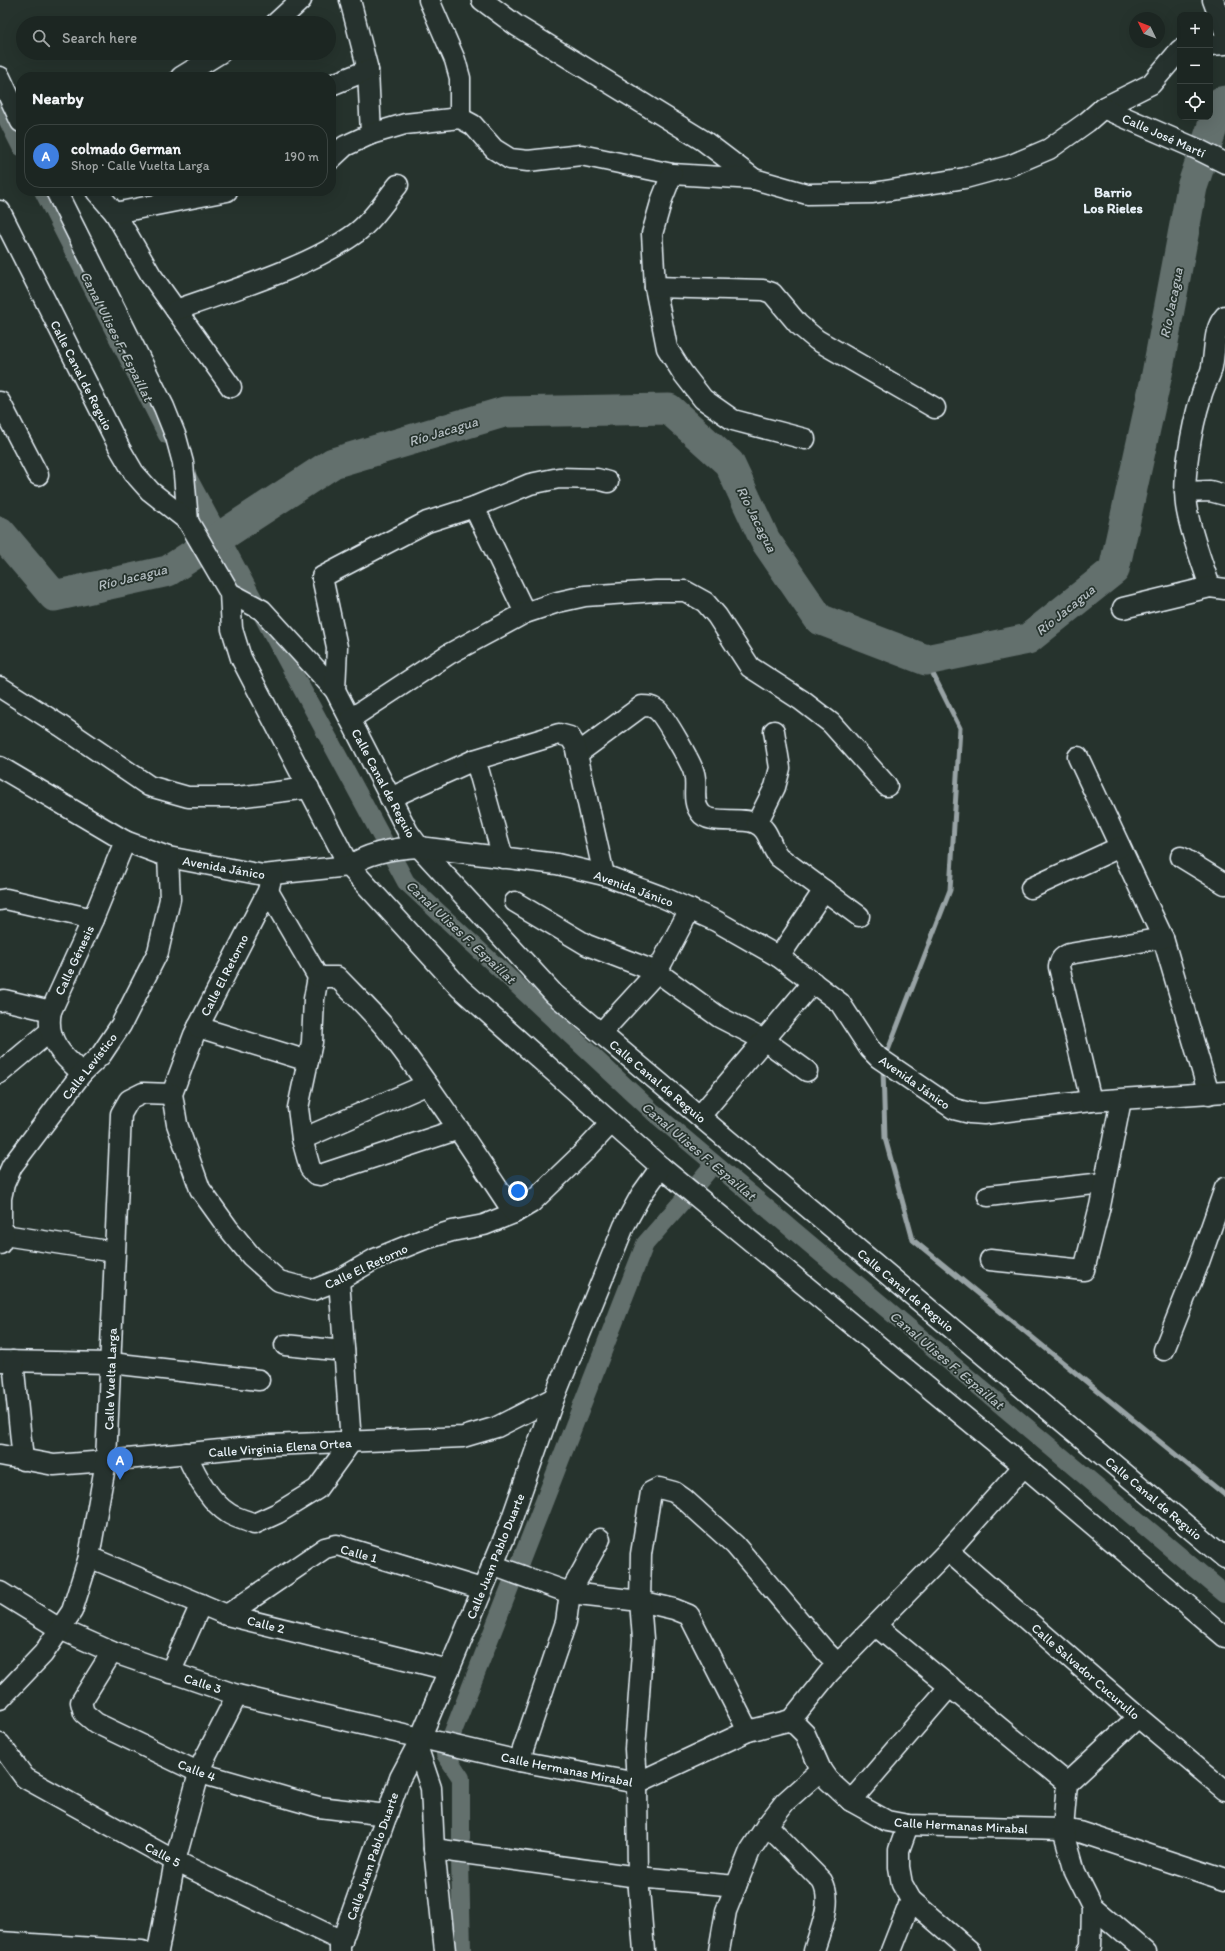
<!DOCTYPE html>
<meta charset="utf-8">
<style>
:root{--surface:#1c2622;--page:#252e2a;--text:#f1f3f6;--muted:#a0a5a5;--line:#3a4340;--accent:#ff9aa2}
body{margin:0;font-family:Itim,sans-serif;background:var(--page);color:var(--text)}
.controls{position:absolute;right:12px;top:12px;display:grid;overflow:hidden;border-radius:8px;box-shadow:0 4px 16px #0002}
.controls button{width:36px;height:36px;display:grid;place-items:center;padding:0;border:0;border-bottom:1px solid var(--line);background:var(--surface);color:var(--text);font:20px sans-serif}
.compass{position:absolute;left:1129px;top:12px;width:36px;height:36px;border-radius:50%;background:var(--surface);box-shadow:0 4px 16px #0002;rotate:313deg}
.you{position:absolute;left:518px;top:1191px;width:14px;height:14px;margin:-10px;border:3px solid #fff;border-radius:50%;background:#1a73e8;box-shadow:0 0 0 6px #1a73e833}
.badge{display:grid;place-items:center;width:26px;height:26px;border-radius:50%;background:var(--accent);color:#fff;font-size:13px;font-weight:700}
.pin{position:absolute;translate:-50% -33px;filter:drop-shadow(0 1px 2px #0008)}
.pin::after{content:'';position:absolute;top:21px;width:14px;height:12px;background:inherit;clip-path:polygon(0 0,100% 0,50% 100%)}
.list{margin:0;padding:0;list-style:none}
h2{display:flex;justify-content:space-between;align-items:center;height:52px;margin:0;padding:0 16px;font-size:17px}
h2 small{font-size:13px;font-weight:400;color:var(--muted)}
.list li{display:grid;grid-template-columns:26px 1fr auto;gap:12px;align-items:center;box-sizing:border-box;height:64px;margin:0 8px 8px;padding:0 8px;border:1px solid var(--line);border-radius:16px}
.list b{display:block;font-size:15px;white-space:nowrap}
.list p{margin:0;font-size:13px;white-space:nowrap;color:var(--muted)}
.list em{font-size:13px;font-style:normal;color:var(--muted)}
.icon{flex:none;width:22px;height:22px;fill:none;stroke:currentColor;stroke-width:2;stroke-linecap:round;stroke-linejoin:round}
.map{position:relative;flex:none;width:1225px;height:1951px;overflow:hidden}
.search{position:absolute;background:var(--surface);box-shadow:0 4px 16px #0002;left:16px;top:16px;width:320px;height:44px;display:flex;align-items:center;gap:10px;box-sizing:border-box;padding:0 14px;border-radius:22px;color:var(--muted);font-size:15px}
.panel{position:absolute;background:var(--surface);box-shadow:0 4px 16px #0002;left:16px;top:72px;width:320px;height:124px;border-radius:16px}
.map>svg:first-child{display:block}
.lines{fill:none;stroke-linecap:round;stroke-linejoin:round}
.stream{stroke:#98a3a5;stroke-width:5}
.canal{stroke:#636f6d;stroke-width:18}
.river{stroke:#636f6d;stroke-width:31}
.minor-casing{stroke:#e8f1f8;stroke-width:23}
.minor{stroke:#26332d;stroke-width:20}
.labels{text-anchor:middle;stroke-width:3.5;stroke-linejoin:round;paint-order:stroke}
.street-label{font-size:13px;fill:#e8f1f8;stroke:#26332d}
.neighbourhood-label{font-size:14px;font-weight:bold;fill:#e8f1f8;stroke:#26332d}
.water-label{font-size:14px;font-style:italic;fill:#b3bdc0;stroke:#26332d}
</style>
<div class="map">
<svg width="1225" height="1951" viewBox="0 0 1225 1951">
<rect width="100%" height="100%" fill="#26332d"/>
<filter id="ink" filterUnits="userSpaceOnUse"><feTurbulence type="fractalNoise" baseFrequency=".025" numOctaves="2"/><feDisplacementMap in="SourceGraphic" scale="8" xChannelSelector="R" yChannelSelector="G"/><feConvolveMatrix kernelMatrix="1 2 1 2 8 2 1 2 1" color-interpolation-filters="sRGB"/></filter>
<g filter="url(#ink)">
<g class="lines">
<g class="stream">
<path d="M885 1058 950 890 960 728 926 660"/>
<path d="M883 1068 885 1138 913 1240 1225 1495"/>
</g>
<g class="canal">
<path d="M0 105 21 147"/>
<path d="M43 191 167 435"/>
<path d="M184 470 406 882 653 1112 1225 1594"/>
<path d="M696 1185 714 1164"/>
<path d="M520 1563 645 1244 686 1197"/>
<path d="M451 1737 512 1582"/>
<path d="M445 1754 461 1778V1839"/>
<path d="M460 1859 462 1951"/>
</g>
<path class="river" d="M0 532 54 596 168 571 333 463 504 412 669 409 729 463 765 540 819 619 926 660 1028 639 1114 570 1157 374 1192 187 1221 102 1225 101"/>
<g class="minor-casing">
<g id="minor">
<path d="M350 0 368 70 371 134"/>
<path d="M429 0 455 60 460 78V118"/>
<path d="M482 0 517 26 704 141 754 179 807 194 873 193 965 178 1009 166 1049 149 1087 122 1103 108 1151 84 1180 50"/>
<path d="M1213 0 1225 32"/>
<path d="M276 23 301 0"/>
<path d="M1210 45 1225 44"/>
<path d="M0 77 21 122"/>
<path d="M181 77 220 53"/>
<path d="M331 85 368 70"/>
<path d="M1103 108 1197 149 1225 163"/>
<path d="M331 159 345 146 371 134 405 124 460 118 473 125 494 149 510 159 528 161 581 155 672 174 754 179"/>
<path d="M672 174 662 199 652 234 655 287 667 348 682 372 703 399 733 420 805 439"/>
<path d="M56 191 164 407 176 437 183 463 188 521"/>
<path d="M96 191 115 213 151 275 231 387"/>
<path d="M0 211 120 449 134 473 150 491 188 521 230 593 262 610 335 690 408 832 419 847 554 994 1225 1558"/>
<path d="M115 213 227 191"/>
<path d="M655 287 763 290 772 293 798 324 817 340 935 408"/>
<path d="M176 310C232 290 308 268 356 233 373 220 385 201 398 185"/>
<path d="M0 402 38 475"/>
<path d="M1185 492 1210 491 1225 495"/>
<path d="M474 507 525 613"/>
<path d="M1210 587C1202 562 1192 537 1187 511 1181 483 1192 425 1201 397 1203 388 1208 380 1211 371 1216 354 1212 330 1225 316"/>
<path d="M230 593 232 629 241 658 349 866 460 988 661 1167 1024 1466 1225 1637"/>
<path d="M1123 608 1210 587 1225 589"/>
<path d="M0 687 61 726 149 786 188 797H237L309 788"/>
<path d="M335 690 337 647 322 577 427 522 474 507 530 484 559 478 597 479 608 482"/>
<path d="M350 719 449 654 525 613 558 602 585 596 656 591H685L705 602 717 616 750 667 801 700 831 723 887 786"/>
<path d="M577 754 642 706C648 706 652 706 657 710 664 715 692 764 694 773 698 786 691 800 700 812 709 826 740 816 755 823 770 829 769 846 779 857L859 916"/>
<path d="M1078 757 1163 938 1209 1094"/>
<path d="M0 767 125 841 168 857 263 875 349 866C368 853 396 848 419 847L557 864 604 875 660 896 716 921 779 957 840 1003 870 1049 879 1058 954 1109 970 1113 984 1114 1091 1101 1225 1092"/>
<path d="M390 798 474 760"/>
<path d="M757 823 775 787 780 768 774 731"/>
<path d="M1181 857 1225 884"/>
<path d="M503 858 479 772 474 760 559 734 570 737 575 745 604 875"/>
<path d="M272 875 268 891 194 1035 172 1094 177 1124 200 1189 228 1228 251 1256 279 1281 313 1290 339 1280 375 1259 422 1240 452 1231 484 1225 514 1213 531 1203 584 1152 611 1123"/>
<path d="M1031 888 1120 847"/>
<path d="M268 891 318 977 314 999 312 1042 298 1108 302 1139 310 1168 315 1174 320 1175 459 1129"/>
<path d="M0 900 6 899 93 919"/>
<path d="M515 902 587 945 657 972 719 1017 764 1040 807 1071"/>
<path d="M779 957 824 890"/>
<path d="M318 977H337C355 996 375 1014 391 1035 435 1092 474 1153 514 1213"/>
<path d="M0 1001 4 1000 51 1011"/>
<path d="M198 1027 308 1061"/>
<path d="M601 1033 657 972 690 909"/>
<path d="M0 1073 49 1032"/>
<path d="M82 1073C62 1056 45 1039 51 1011L93 919 125 841"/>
<path d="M1091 1101 1059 967C1060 960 1062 957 1069 954L1163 938"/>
<path d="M700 1116 813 982"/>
<path d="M302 1139 426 1085"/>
<path d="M988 1196 1103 1183"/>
<path d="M4 1235 114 1252"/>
<path d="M0 1244 4 1235 1 1224V1198L4 1184 12 1166 82 1073 101 1055 121 1025 158 952 170 899 168 857"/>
<path d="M990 1260 1084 1270 1100 1206 1121 1100"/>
<path d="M285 1345 344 1351"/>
<path d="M1164 1350 1199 1262 1225 1188"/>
<path d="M0 1361 111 1363 259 1380"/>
<path d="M13 1361 23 1460"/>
<path d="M186 1453C195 1474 208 1500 228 1513 235 1518 246 1520 254 1524L278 1513 317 1489 351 1442 339 1280"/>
<path d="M0 1455 54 1465 106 1461 271 1445 463 1437 497 1427 554 1398"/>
<path d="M948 1551 1138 1717 1225 1790"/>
<path d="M89 1557 227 1615 449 1670"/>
<path d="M492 1565 570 1593 640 1601 674 1609 689 1615 748 1731"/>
<path d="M0 1592 60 1629 112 1652 237 1695 519 1761 637 1783 748 1731 791 1720 805 1734 821 1770 828 1780 851 1801 887 1821 908 1825 1063 1829 1080 1832 1225 1880"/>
<path d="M227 1615 325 1548 337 1545 482 1589"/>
<path d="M876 1626 1067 1783 1063 1829 1075 1872 1092 1906 1091 1946 1088 1951"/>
<path d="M112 1652 81 1702 84 1713 96 1723 200 1773 319 1807 387 1815"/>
<path d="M170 1673 201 1604"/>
<path d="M0 1699 43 1654 72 1611 89 1557 106 1461 121 1114 129 1100 143 1093 172 1094"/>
<path d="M791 1720 829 1673 948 1551 1024 1466"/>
<path d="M0 1744 25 1778 175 1861 342 1941"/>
<path d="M417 1746 431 1788 434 1849 445 1951"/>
<path d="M519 1761 566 1622 570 1593 600 1539"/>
<path d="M1067 1783 1138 1717"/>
<path d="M851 1801 950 1686"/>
<path d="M767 1825 822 1881C834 1902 820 1929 814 1951"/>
<path d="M908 1825 899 1850V1867L902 1884 911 1900 970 1951"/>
<path d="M434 1849 638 1877 736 1886"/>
<path d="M1092 1906 1145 1951"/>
<path d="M0 1942 142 1951"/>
<path d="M158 1951 175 1861 201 1766 237 1695"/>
<path d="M340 1951V1946L400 1778 417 1746 510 1524 554 1398 624 1226 641 1195 661 1167"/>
<path d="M644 1951 638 1877 637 1783 635 1749 643 1639 640 1601 641 1554 651 1492 659 1488 674 1492 684 1499 735 1545 825 1651 838 1664"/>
<path d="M719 1951 726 1911 750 1851 767 1825 785 1802 821 1770"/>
<path d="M891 1951 911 1900"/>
</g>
</g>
<use href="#minor" class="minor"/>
</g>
</g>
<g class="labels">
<g class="street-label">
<text transform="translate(1164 135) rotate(24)" y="5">Calle José Martí</text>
<text transform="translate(82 375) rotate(63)" y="5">Calle Canal de Reguio</text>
<text transform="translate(384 783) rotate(62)" y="5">Calle Canal de Reguio</text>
<text transform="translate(224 867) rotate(10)" y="5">Avenida Jánico</text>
<text transform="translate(634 888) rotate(20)" y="5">Avenida Jánico</text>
<text transform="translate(74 960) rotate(-65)" y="5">Calle Génesis</text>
<text transform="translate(224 975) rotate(-63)" y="5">Calle El Retorno</text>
<text transform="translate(89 1066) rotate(-52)" y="5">Calle Levístico</text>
<text transform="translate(658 1081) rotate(40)" y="5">Calle Canal de Reguio</text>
<text transform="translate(915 1082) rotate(35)" y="5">Avenida Jánico</text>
<text transform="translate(366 1266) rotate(-25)" y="5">Calle El Retorno</text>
<text transform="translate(906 1290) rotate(40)" y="5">Calle Canal de Reguio</text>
<text transform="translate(110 1379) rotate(-88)" y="5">Calle Vuelta Larga</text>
<text transform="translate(280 1447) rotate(-4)" y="5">Calle Virginia Elena Ortea</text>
<text transform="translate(1154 1498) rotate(40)" y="5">Calle Canal de Reguio</text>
<text transform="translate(359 1553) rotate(15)" y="5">Calle 1</text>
<text transform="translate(495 1556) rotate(-68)" y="5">Calle Juan Pablo Duarte</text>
<text transform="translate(266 1624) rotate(14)" y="5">Calle 2</text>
<text transform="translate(1086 1671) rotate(41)" y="5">Calle Salvador Cucurullo</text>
<text transform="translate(203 1683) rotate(18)" y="5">Calle 3</text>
<text transform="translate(567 1769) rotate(11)" y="5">Calle Hermanas Mirabal</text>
<text transform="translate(197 1770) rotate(21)" y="5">Calle 4</text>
<text transform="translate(961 1825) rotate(3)" y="5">Calle Hermanas Mirabal</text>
<text transform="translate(163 1854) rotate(28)" y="5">Calle 5</text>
<text transform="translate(372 1856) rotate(-71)" y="5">Calle Juan Pablo Duarte</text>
</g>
<g class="neighbourhood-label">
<text x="1113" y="197">Barrio<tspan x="1113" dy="16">Los Rieles</tspan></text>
</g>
<g class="water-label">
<text transform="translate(1171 303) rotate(-79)" y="5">Río Jacagua</text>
<text transform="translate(117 336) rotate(63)" y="5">Canal Ulises F. Espaillat</text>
<text transform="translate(443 431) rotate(-17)" y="5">Río Jacagua</text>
<text transform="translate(757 519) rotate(63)" y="5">Río Jacagua</text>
<text transform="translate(132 577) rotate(-14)" y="5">Río Jacagua</text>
<text transform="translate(1065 610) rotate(-39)" y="5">Río Jacagua</text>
<text transform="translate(461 932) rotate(43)" y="5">Canal Ulises F. Espaillat</text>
<text transform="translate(699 1151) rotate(40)" y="5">Canal Ulises F. Espaillat</text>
<text transform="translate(947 1360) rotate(40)" y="5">Canal Ulises F. Espaillat</text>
</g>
</g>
</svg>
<div class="controls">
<button>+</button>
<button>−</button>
<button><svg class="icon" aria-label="locate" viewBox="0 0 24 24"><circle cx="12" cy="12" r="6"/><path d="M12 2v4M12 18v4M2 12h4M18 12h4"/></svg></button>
</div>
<svg class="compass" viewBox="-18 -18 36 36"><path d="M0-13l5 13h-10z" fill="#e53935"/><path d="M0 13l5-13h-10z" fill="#a0a5a5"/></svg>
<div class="you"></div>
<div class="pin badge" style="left:120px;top:1480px;background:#3f7fe0">A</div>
<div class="search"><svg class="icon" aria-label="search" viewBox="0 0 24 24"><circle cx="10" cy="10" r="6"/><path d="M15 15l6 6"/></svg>Search here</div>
<section class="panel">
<h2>Nearby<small></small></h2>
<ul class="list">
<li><span class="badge" style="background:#3f7fe0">A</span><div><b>colmado German</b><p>Shop · Calle Vuelta Larga</p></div><em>190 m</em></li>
</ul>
</section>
</div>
